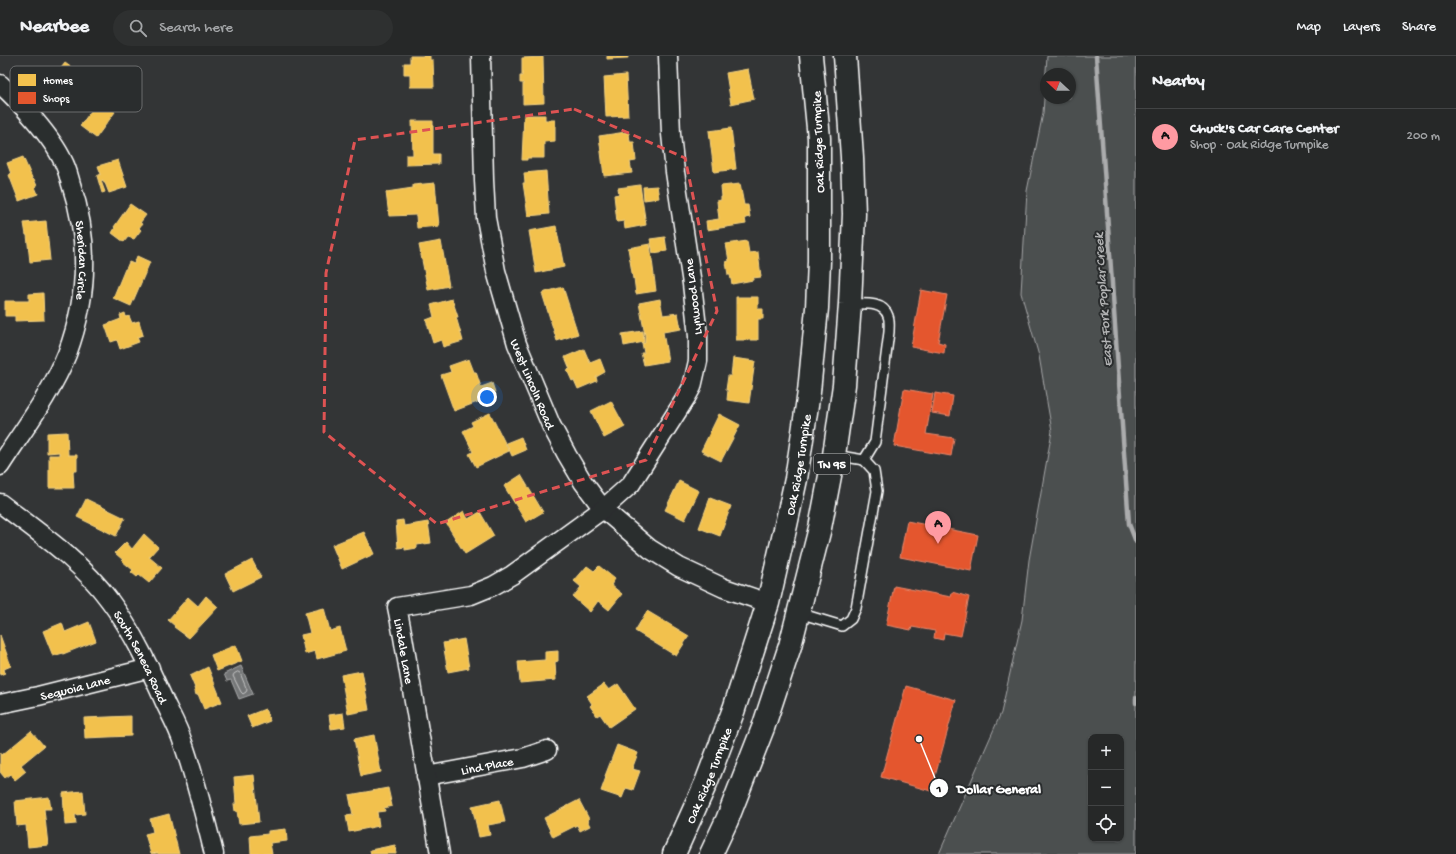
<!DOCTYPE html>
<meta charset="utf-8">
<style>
:root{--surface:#262828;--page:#2e3030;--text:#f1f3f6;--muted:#a4a6a8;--line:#424445;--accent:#ff9aa2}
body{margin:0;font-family:"Gochi Hand",sans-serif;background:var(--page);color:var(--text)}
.controls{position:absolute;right:12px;bottom:12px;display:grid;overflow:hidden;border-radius:8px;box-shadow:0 1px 3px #0004}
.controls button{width:36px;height:36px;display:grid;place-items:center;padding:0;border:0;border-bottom:1px solid var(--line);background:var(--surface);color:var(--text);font:20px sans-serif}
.compass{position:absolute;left:1040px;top:12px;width:36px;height:36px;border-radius:50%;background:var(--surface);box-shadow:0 1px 3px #0004;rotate:292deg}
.you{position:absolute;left:487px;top:341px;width:14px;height:14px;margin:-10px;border:3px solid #fff;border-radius:50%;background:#1a73e8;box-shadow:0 0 0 6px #1a73e833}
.badge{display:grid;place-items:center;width:26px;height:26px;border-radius:50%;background:var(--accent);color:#111;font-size:13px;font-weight:700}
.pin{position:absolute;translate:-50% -33px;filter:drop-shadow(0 1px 2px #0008)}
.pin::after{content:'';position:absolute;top:21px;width:14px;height:12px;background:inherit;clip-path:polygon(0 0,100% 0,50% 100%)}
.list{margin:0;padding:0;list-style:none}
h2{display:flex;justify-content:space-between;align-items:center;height:52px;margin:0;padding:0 16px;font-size:17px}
h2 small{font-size:13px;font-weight:400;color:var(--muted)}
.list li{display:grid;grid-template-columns:26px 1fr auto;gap:12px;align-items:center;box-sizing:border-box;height:56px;padding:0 16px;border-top:1px solid var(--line)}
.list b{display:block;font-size:15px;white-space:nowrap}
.list p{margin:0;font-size:13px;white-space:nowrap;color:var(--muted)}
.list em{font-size:13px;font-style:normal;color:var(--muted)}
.icon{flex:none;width:22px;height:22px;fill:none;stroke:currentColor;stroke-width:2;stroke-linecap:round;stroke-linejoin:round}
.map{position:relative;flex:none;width:1136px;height:798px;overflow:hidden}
header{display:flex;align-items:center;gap:24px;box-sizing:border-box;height:56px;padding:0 20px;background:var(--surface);border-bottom:1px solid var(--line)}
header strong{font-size:19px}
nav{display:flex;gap:22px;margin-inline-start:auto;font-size:14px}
.search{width:280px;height:36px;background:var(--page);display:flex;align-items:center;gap:10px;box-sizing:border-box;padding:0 14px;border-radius:22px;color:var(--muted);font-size:15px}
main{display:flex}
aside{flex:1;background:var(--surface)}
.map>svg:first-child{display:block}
.green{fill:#4c4f50;stroke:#a6a7a8;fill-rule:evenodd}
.water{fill:#737576;stroke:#abacad}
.homes{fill:#f2c14e;stroke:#f6d483}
.shops{fill:#e4572e;stroke:#ec896d}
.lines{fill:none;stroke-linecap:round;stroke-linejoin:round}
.shore{stroke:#c7c8c8;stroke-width:1}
.stream{stroke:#abacad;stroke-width:4.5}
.service-casing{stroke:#fff;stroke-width:12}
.minor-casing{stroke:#fff;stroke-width:21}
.trunk-casing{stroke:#fff;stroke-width:25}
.service{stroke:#2a2d2e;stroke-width:9}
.minor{stroke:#2a2d2e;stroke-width:18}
.trunk{stroke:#2a2d2e;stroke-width:22}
.marked{fill:none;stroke:#de5353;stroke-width:3;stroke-dasharray:8 5;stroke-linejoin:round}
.labels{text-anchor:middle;stroke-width:4;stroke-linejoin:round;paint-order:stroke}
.shield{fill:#2a2d2e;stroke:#bfc0c0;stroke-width:1}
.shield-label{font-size:12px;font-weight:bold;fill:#fff}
.street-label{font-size:13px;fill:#fff;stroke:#2a2d2e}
.water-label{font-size:14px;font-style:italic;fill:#b2b3b4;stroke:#2a2d2e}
.key{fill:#2a2d2e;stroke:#6a6c6d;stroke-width:1}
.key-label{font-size:11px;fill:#fff}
.leader{fill:none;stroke:#fff;stroke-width:1.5}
.callout-dot{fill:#fff;stroke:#2a2d2e;stroke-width:1.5}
.mark-label{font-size:12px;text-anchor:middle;font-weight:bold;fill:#111}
.callout-label{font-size:14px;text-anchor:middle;font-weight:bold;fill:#fff;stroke:#2a2d2e;stroke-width:4;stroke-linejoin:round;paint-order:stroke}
</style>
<header>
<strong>Nearbee</strong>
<div class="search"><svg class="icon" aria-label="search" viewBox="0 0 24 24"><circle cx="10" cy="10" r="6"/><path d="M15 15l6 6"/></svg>Search here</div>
<nav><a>Map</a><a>Layers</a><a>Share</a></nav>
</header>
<main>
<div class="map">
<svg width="1136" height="798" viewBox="0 0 1136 798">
<rect width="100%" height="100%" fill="#333536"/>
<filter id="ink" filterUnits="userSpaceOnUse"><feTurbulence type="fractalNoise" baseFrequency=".025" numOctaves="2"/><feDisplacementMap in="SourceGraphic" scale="8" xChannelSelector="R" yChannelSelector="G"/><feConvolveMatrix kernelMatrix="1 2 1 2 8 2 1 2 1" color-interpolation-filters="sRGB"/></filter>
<g filter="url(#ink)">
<path class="green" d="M1047 0H1136V798H939L1001 657 1022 564 1029 504 1052 375 1039 300 1021 237 1027 135 1043 57ZM1046 18H1070V42H1046ZM1091 681H1121V783H1091Z"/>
<path class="water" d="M241 610 253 638 239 643 231 624 227 625 224 618Z"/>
<g class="homes">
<path d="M410 0H430V4H433L434 31H410V18H404V7H410Z"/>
<path d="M607 0H628V2L607 3Z"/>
<path d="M543 1 544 47 523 48V27H520V20H522V2Z"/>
<path d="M65 7 89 24 80 37 72 32 64 43 48 29Z"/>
<path d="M748 13 754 43 731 48 726 17Z"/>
<path d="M626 19 628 60 606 61 604 21Z"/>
<path d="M99 44 115 56 96 82 80 70Z"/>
<path d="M524 59H545V64H555V85L544 86V102H527V104H522Z"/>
<path d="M412 65H433V98H439V108L406 109V99H413Z"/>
<path d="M731 72 736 113 714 116 709 75Z"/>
<path d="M626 76 627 77H629L630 86H634L636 105 630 106 632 117 604 120 599 80Z"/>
<path d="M23 101 33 124 34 123 37 130 35 131 38 138 19 145 9 119 11 118 7 107Z"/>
<path d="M118 104 127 131 109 137 105 127H104L103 124 101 125 105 136 102 137 97 120 101 118 98 110Z"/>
<path d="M546 115 549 158 528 160 523 127H525L524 117Z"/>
<path d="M435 127 439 170 417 172 416 159 389 160 386 136 413 132V129Z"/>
<path d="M740 128 744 149H748L750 161 745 162 746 168 707 174 706 165 719 163 717 145 721 144V141H722L721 130Z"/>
<path d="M640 129 646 169 625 173 624 165 617 166 614 139 619 138 618 132Z"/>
<path d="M657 130 659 142 644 144 643 131Z"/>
<path d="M130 148 146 159 140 167 142 168 139 172 141 174 134 183 128 181 124 186 112 177 115 172 114 171Z"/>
<path d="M46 165 50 204 30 206 27 179H26L24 167Z"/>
<path d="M556 170 564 211 536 217 529 175Z"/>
<path d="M665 181 667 195 653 197 650 183Z"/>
<path d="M441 185 449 230 428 234 419 189Z"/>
<path d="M747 185 749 197 758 196 761 221 753 222V224L732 228 730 219H728L726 206 729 205 726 188Z"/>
<path d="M650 188 656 235 636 238 634 222 633 223 628 192Z"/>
<path d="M137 200 150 206 131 250 113 242 125 213H126L129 206 134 208Z"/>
<path d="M563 231 578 278 557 285 542 237Z"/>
<path d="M43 237 44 264 15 265V260H5V245H29V238Z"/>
<path d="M736 241H758V253H763V263H758V284H736Z"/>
<path d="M452 243 458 261H456L463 285 443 291 441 284 433 287 426 264 434 261 431 249Z"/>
<path d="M660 243 663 259 678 257 681 273 663 276 668 305 644 309 641 297H644L642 287H645V279L639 247Z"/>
<path d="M125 257 126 261 129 260 132 267 139 265 143 279 137 281 139 286 120 293 117 284 111 286 105 269 121 263 120 259Z"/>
<path d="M643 275 644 286 624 290 622 278Z"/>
<path d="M584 293 590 307 600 303 605 316 596 321 597 325 578 333 574 324 572 325 567 314 570 313 565 301Z"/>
<path d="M733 302 755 305 749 347 727 344 728 334H726L728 320H731Z"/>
<path d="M469 303 474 316H476L481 331 492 327 496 339 454 355 441 319 451 316 449 310Z"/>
<path d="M611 345 625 371 604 382 591 355Z"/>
<path d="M490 357 509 395 476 411 469 398 473 396 463 375 473 370 471 366Z"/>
<path d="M719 358 740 369 721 405 701 395Z"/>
<path d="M67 376 68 399H77V415H73L74 432H49V399H59V396L47 397V377Z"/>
<path d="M521 381 526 394 512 400 506 387Z"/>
<path d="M521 419 543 456 526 466 504 430Z"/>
<path d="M679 425 699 435 685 464 665 454Z"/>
<path d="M710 442 731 450 720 480 699 472Z"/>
<path d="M86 443 125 462 116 480 77 461Z"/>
<path d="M464 455 468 463 480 456 494 480 465 498 446 467Z"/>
<path d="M403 464 404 470 428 466 431 487 417 489V492L405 494V491L398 492 396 465Z"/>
<path d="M364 476 374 498 342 513 332 489Z"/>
<path d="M144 478 158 491 149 501 162 512 149 527 139 519 137 521 131 516 133 514 122 505 123 504 115 497 126 486 132 493Z"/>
<path d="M252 504 261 521 233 535 225 518Z"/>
<path d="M587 510 594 515 599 510 615 523 611 529 622 538 609 554 598 545 590 556 573 541 581 531 574 525Z"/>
<path d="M206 540 218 551 189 582 174 571 175 570 168 564 188 541 198 550Z"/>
<path d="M324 552 330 575 340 572 346 595 317 603 315 595 305 598 301 579 310 577 305 557Z"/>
<path d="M647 555 689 580 676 600 635 575Z"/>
<path d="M89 566 96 585 63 598V597L53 600 43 575 62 567 65 576Z"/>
<path d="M0 579 11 610 4 613 5 617 0 619Z"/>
<path d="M464 583 469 612 448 616 443 587Z"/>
<path d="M236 589 242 605 217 615 211 599Z"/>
<path d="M558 595V605L555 606 556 624 520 627 518 606 545 604V596Z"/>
<path d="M208 611 222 646 204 653 198 638 196 639 194 632H195L190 620Z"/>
<path d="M362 615 369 654 348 658 341 619Z"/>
<path d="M604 628 609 634 618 628 635 653 609 671 600 658 597 660 590 650 592 648 587 640Z"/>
<path d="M265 653 270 665 252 672 247 660Z"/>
<path d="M343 657 345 671 331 673 329 659Z"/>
<path d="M131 660V680L85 682 84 662Z"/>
<path d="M31 675 44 690 21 709 26 715 15 724 10 718 5 722 0 716V696L2 699Z"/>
<path d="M374 679 381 716 361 720 354 683Z"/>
<path d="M617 689 638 697 632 713 640 715 633 734 626 732 622 742 601 735 606 721 605 720Z"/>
<path d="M254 719 259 766 239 768 237 755H235L234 748H236L234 721Z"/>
<path d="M388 732 392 750 384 752 385 755 377 756 379 770 349 776 346 760 353 759 349 739Z"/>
<path d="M83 735 85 758 75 759 76 768 65 769 63 737Z"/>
<path d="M49 741 51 753H44L48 789 28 791 26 769 17 770 15 745Z"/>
<path d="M500 744 505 766 488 769 490 779 479 781 472 750Z"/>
<path d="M579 744 589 763 587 764 590 770 580 775 577 769 553 781 544 762Z"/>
<path d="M169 758 179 798H158V797L151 798 145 778 153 776 150 763Z"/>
<path d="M286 773 287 785 270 787 272 798H251L250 780 268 778V775Z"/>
<path d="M395 789 396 798H371L370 794Z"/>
</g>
<g class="shops">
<path d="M921 234 947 239 938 286 945 288 944 297 911 291Z"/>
<path d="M904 333 933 338 926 378 954 382 951 400 894 390Z"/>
<path d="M935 337 953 340 950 360 932 357Z"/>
<path d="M907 465 978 479 971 515 900 501Z"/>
<path d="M894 530 951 541 952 536 969 541 961 580 944 577 943 584 934 582 935 575 912 571 911 574 886 569Z"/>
<path d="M906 630 956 644 931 735 881 721Z"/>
</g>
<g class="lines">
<path class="shore" d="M238 616 240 617 247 634 246 636 243 638 241 636 233 620 234 618Z"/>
<g class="stream">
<path d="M1096 0 1129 468 1136 486"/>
<path d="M1136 642V647"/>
</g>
<g class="service-casing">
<g id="service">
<path d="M834 399 864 404"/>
<path d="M799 557 842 570 851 563 856 552 877 435 874 415 864 404 875 386 889 276C889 271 890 264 888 260 883 245 863 248 850 248"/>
</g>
</g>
<g class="minor-casing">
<g id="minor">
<path id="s1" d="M481 0 484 124 486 162 496 215 517 288 551 369 567 399 583 426 603 453 650 493 679 511 724 532 768 547"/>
<path id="s2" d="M0 28C20 46 52 81 63 105 67 112 69 121 71 128 90 185 88 242 67 298 51 338 23 374 0 410"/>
<path id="s3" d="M0 447C38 476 82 506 110 545 134 577 150 613 166 649 172 661 179 674 183 687 196 724 205 761 214 798"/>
<path id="s4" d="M0 648 38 640 150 612"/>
<path id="s5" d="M426 720 523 702 547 694"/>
<path d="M440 798 403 581 397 551 471 539 493 530 512 519 603 453 631 428 687 340 692 331 698 305V280L692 228 675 116 671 78 668 0"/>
</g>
</g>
<g class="trunk-casing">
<g id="trunk">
<path id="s6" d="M674 798 706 727 734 653 768 547 786 469 796 423 809 336 817 252 819 205V82L811 0"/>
<path d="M711 798 727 764 763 672 790 590 820 472 834 399 844 329 850 248 854 158 852 101 845 0"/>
</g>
</g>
<use href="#service" class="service"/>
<use href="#minor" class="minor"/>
<use href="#trunk" class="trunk"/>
</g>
</g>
<path class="marked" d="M574 53 685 102 717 255 646 404 437 468 324 376 326 217 355 84Z"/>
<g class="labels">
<rect class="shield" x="814" y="398" width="36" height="20" rx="3"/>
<g class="shield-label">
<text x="832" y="412">TN 95</text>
</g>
<g class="street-label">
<text transform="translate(817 86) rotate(-92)" y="5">Oak Ridge Turnpike</text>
<text dy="5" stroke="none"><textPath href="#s2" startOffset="202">Sheridan Circle</textPath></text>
<text transform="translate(692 241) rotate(-97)" y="5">Lynwood Lane</text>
<text dy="5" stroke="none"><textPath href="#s1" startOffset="335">West Lincoln Road</textPath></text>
<text dy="5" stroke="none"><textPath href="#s6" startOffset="410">Oak Ridge Turnpike</textPath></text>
<text transform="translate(405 595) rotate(80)" y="5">Lindale Lane</text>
<text dy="5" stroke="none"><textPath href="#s3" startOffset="212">South Seneca Road</textPath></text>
<text dy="5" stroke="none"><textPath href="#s4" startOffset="77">Sequoia Lane</textPath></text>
<text dy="5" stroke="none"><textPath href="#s5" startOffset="62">Lind Place</textPath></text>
<text dy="5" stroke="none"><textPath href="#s6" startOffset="86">Oak Ridge Turnpike</textPath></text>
</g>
<g class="water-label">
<text transform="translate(1102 244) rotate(-94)" y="5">East Fork Poplar Creek</text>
</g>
</g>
<rect x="10" y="10" width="132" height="46" rx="6" class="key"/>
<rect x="18" y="18" width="18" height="12" fill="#f2c14e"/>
<rect x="18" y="36" width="18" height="12" fill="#e4572e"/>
<g class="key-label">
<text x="43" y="28">Homes</text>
<text x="43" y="46">Shops</text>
</g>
<path class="leader" d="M919 683L939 732"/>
<g class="callout-dot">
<circle cx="919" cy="683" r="4"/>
<circle cx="939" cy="732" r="10"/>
</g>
<g class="mark-label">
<text x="939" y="736">1</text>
</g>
<g class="callout-label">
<text x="999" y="737">Dollar General</text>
</g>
</svg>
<div class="controls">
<button>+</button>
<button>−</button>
<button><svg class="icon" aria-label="locate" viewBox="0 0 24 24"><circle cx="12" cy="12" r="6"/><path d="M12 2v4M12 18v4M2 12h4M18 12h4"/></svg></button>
</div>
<svg class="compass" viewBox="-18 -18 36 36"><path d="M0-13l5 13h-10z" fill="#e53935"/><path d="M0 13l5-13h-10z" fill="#a4a6a8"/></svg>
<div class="you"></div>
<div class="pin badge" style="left:938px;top:488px">A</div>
</div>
<aside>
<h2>Nearby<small></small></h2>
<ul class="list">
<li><span class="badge">A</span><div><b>Chuck's Car Care Center</b><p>Shop · Oak Ridge Turnpike</p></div><em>200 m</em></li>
</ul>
</aside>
</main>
